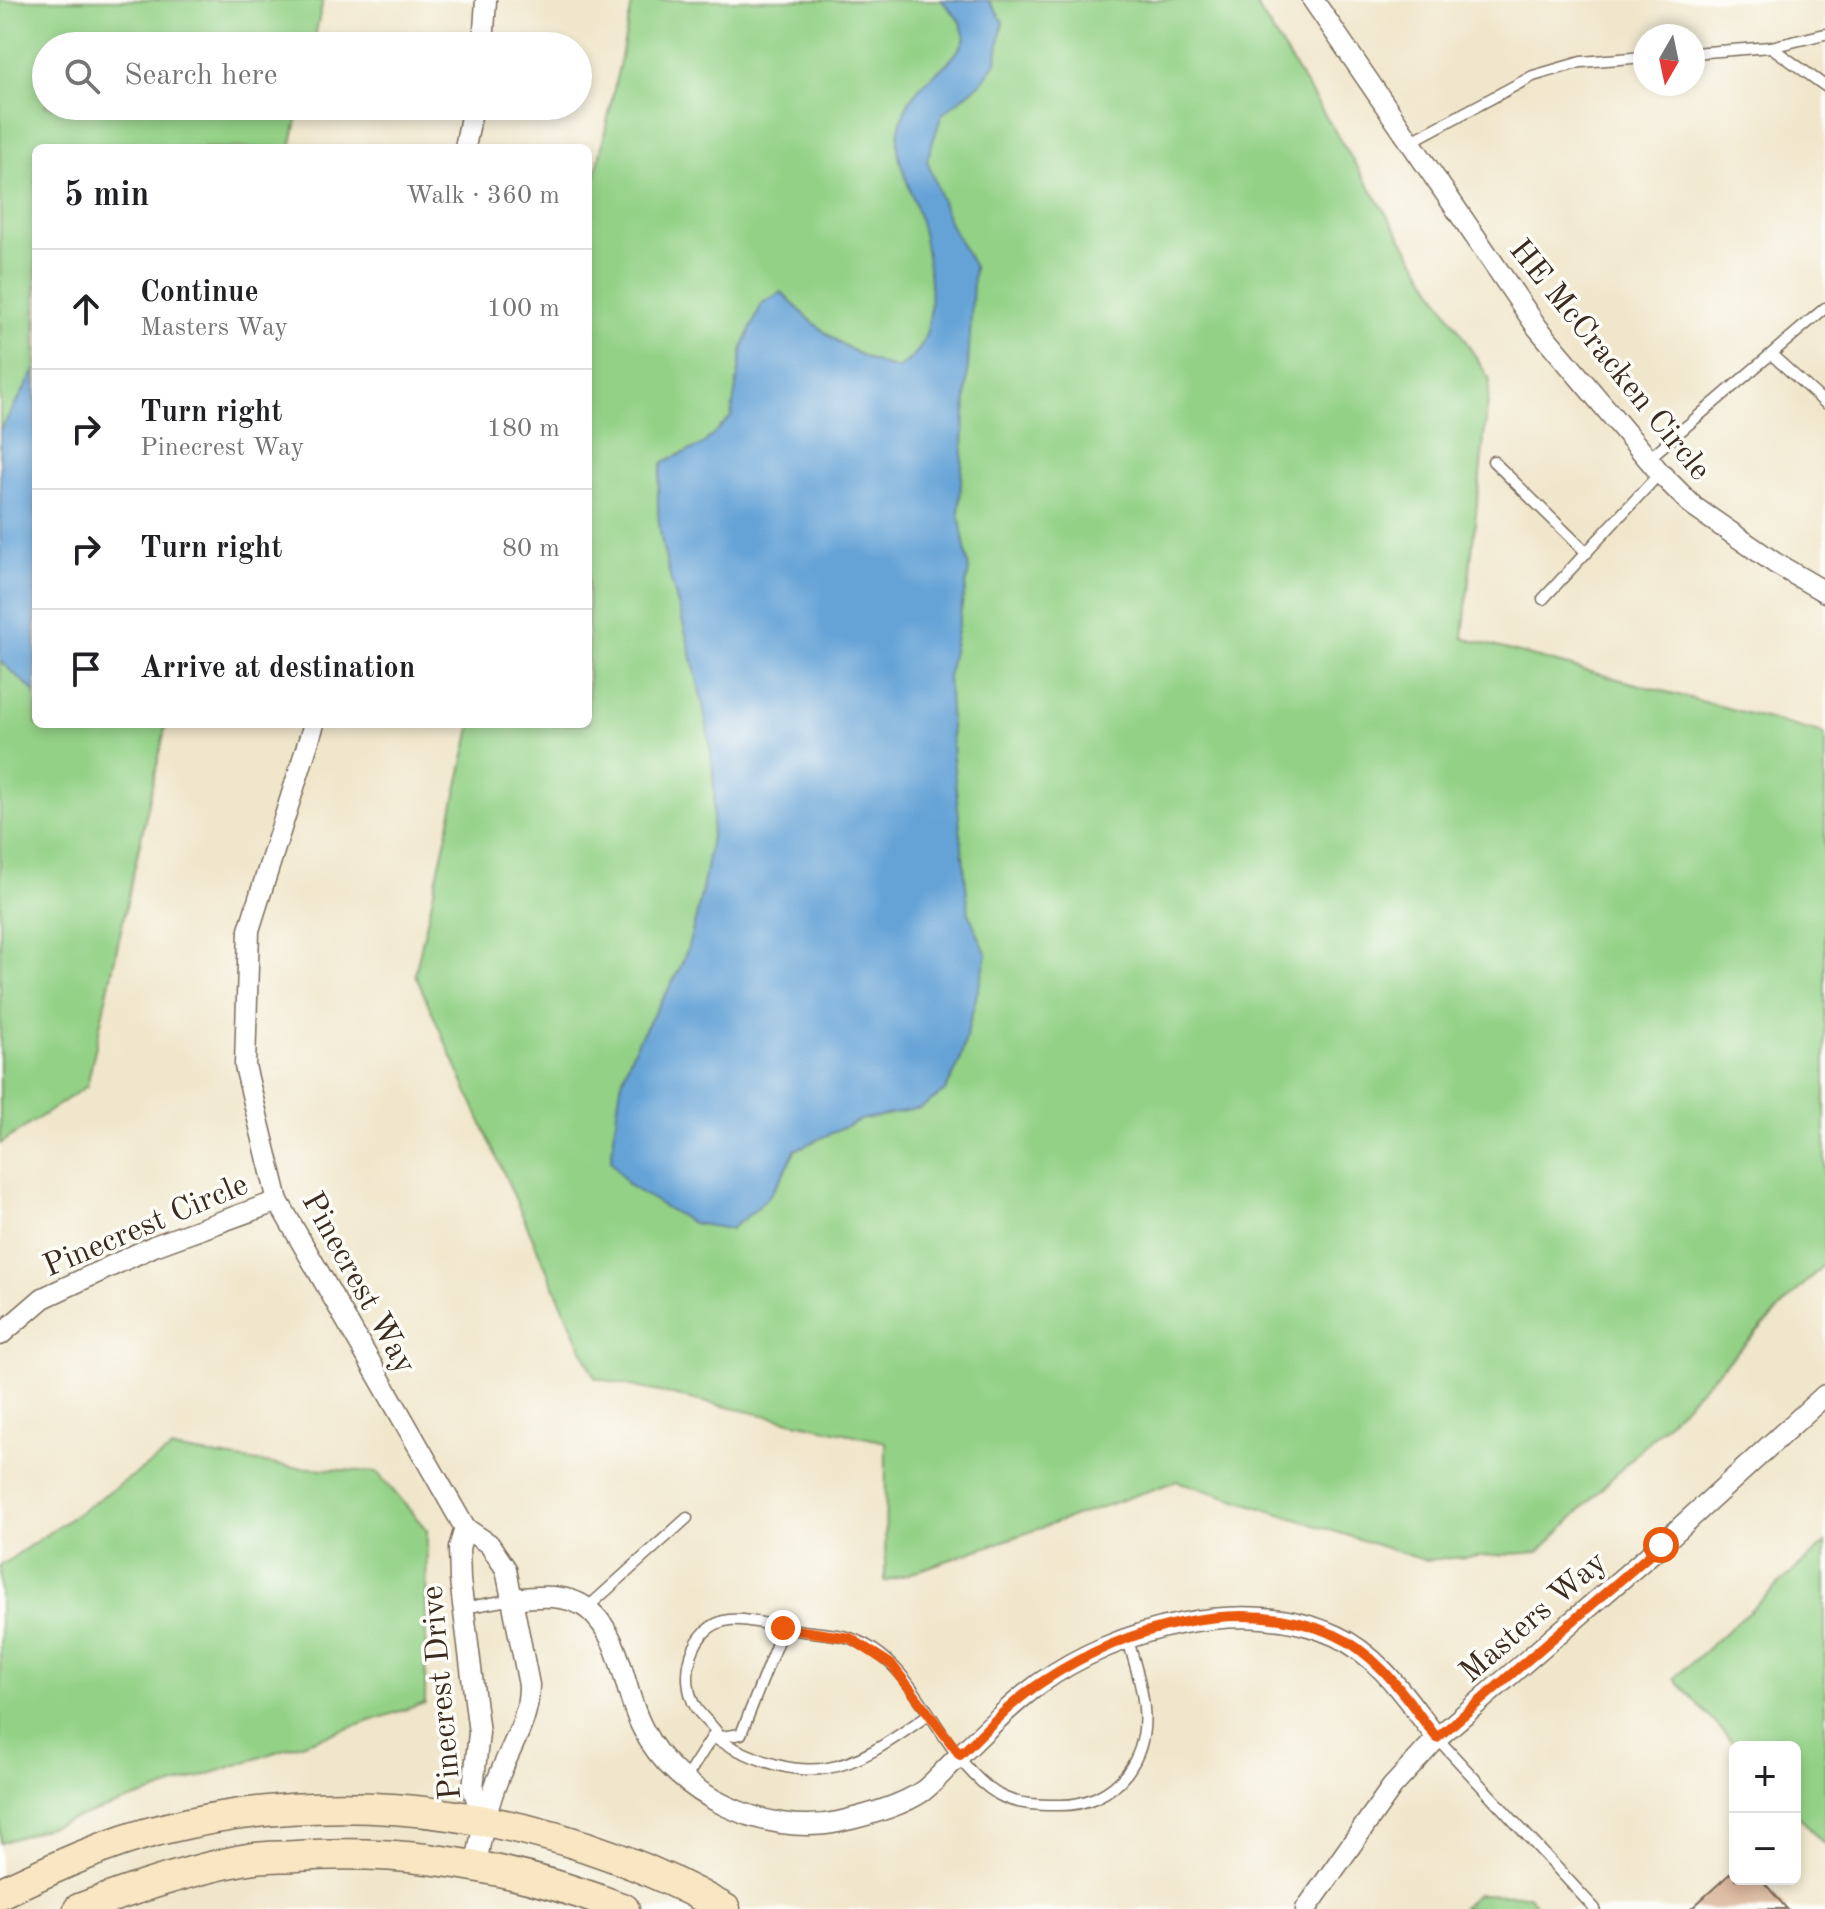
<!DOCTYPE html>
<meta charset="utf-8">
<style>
:root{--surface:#fff;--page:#f6f6f6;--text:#202124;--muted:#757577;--line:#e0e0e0}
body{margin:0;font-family:"Old Standard TT",serif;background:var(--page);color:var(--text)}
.controls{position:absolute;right:24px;bottom:24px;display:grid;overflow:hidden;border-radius:12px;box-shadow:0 4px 12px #0003}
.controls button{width:72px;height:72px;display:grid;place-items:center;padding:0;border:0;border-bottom:2px solid var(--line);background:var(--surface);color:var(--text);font:40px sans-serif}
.compass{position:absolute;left:1633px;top:24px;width:72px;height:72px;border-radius:50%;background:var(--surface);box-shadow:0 4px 12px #0003;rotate:189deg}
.stop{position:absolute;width:24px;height:24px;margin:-18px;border:6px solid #ea580c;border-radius:50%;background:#fff}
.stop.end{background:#ea580c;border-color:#fff;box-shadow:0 2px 8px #0008}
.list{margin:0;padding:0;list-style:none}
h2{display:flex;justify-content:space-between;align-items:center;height:104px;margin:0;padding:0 32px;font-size:34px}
h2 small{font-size:26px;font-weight:400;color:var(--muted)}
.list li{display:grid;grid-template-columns:52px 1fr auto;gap:24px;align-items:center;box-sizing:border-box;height:120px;padding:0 32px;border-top:2px solid var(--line)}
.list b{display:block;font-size:30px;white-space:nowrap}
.list p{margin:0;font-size:26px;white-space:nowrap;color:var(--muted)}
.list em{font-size:26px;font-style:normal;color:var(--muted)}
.icon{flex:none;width:44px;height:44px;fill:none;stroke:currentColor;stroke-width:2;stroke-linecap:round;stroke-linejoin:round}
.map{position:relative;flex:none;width:1825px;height:1909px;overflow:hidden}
.search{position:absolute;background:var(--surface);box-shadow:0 4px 12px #0003;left:32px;top:32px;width:560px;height:88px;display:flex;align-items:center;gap:20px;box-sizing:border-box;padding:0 28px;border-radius:44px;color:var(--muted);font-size:30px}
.panel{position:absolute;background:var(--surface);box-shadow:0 4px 12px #0003;left:32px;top:144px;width:560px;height:584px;border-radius:12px}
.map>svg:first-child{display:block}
.green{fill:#93d186;stroke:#677e52;stroke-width:2}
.water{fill:#65a3d7;stroke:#50667a;stroke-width:2}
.building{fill:#ce9f7d}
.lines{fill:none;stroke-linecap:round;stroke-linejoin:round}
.lane-casing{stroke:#7a6c5b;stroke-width:13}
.street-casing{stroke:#7a6c5b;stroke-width:23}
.secondary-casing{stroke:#7a6c5b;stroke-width:33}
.lane{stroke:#fff;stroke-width:10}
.street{stroke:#fff;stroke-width:20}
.secondary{stroke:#f9e7c3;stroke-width:30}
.route{stroke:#ea580c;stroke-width:10}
.labels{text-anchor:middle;stroke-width:7;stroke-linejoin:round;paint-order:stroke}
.street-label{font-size:32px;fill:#3b2a1e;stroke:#fdfcf7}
</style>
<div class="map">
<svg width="1825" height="1909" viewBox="0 0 1825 1909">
<rect width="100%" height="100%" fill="#fdfcf7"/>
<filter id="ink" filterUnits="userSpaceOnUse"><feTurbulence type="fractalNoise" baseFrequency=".0125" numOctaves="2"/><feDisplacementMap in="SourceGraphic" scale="16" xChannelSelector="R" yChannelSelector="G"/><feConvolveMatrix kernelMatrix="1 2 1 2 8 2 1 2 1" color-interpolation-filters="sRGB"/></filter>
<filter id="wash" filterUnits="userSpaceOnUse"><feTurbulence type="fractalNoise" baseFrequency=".006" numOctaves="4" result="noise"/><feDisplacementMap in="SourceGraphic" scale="32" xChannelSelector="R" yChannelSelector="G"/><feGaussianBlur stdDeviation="1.8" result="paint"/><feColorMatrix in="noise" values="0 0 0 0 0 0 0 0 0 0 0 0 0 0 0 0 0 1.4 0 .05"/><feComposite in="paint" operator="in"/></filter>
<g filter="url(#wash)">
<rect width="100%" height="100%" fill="#f0e6cb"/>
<g class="green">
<path d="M0 0H323L313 46H46V106H300L291 148H36V724H166L87 1086 0 1144Z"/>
<path d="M633 0H1253L1490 380 1463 638 1825 734V1263L1539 1552 1424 1560 1177 1481 885 1582 886 1442 595 1378 415 974 472 724H588V211Z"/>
<path d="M172 1449 291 1467 377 1472 427 1530 425 1703 0 1843V1566Z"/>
<path d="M1825 1543V1843L1824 1844 1795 1812V1747H1737L1674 1678Z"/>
<path d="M1477 1894 1529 1895 1538 1909H1461Z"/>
</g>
<g class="water">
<path d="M941 0H988L1003 21 996 63 981 83 942 114 927 160 950 224 974 267 959 514 969 570 948 676 953 759 969 914 987 955 959 1064 945 1091 921 1108 860 1120 795 1150C778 1189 765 1205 730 1229L692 1223 628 1185 611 1160C615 1135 616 1107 622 1082 633 1038 665 1003 682 963 698 923 715 832 714 790 712 737 699 685 686 634 672 578 647 521 663 462L702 445 731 417 743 347 762 303 782 292C814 327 852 358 898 369 904 364 912 358 917 352 943 318 926 234 912 196 905 174 894 154 899 130 910 75 948 77 965 38L960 21Z"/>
<path d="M36 369V693L0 661V431Z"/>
</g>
<g id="blocks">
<path class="building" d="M1735 1869V1879H1761L1787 1909H1691Z"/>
</g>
</g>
<g filter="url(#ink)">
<use href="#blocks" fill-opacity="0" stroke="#7a6c5b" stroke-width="2"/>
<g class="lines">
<g class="lane-casing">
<g id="lane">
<path d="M1771 47 1825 86"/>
<path d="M1693 53 1771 47 1825 34"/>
<path d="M1412 141 1533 76 1581 62 1645 57"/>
<path d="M1772 355 1825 403"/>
<path d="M1648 459 1825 308"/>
<path d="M1493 461 1587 553"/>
<path d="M1543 599 1660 473"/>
<path d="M463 1608 514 1599"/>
<path d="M587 1608 687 1518"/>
<path d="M714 1738C810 1790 845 1775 929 1714"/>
<path d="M714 1738 741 1734 783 1628"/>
<path d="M1437 1738 1595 1909"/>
<path d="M684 1781 716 1731C710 1723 701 1716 696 1708 678 1678 691 1625 729 1620 749 1618 776 1627 796 1630 813 1633 833 1633 850 1638 922 1663 937 1758 999 1795 1017 1805 1039 1805 1058 1805 1085 1806 1111 1794 1127 1773 1158 1732 1141 1685 1128 1640"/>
</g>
</g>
<g class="street-casing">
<g id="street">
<path d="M1313 0 1537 327 1660 473 1694 507 1775 563 1825 592"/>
<path d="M483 46 486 0"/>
<path d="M465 148 473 106"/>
<path d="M314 724 249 930 245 1066 278 1201 465 1528 489 1544 506 1569 529 1685C529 1720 513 1742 500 1774 487 1804 481 1834 476 1866"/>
<path d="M0 1335 43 1298 154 1246 278 1201"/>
<path d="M465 1528 459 1548 460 1580 479 1733 473 1788 483 1820"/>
<path d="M514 1599C538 1596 569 1593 589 1610 624 1640 622 1690 643 1729 676 1795 766 1837 838 1822 865 1816 900 1807 923 1791 935 1782 946 1768 958 1757 984 1732 1009 1706 1039 1684 1116 1628 1246 1594 1336 1636 1380 1656 1408 1701 1437 1738"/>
<path d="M1306 1909 1392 1787 1437 1738 1661 1545 1825 1395"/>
</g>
</g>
<g class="secondary-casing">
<g id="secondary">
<path d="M0 1893C53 1868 106 1843 163 1829 352 1782 557 1813 725 1909"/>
<path d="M79 1909C132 1889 186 1871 242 1860 259 1856 278 1857 296 1856 409 1848 519 1868 624 1909"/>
</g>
</g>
<use href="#lane" class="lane"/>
<use href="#street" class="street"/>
<use href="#secondary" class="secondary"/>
</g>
</g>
<g class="lines" filter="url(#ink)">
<path class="route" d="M783 1628 850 1638 892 1665 960 1755C986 1730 1011 1702 1042 1682 1125 1627 1240 1593 1335 1635 1380 1655 1408 1701 1437 1738L1661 1545"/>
</g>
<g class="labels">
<g class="street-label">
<text transform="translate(1611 359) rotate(51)" y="11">HE McCracken Circle</text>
<text transform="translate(145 1224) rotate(-23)" y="11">Pinecrest Circle</text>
<text transform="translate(360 1282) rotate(61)" y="11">Pinecrest Way</text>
<text transform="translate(1532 1616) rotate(-41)" y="11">Masters Way</text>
<text transform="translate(440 1693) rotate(-95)" y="11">Pinecrest Drive</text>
</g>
</g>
</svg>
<div class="controls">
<button>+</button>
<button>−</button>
</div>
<svg class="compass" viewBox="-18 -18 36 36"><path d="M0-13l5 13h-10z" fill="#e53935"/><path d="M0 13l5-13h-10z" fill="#757577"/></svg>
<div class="stop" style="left:1661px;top:1545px"></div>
<div class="stop end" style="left:783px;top:1628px"></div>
<div class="search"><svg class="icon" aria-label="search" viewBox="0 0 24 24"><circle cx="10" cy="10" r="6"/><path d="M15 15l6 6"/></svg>Search here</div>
<section class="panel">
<h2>5 min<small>Walk · 360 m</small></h2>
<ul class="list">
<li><svg class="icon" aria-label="ahead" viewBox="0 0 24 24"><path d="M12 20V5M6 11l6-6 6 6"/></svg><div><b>Continue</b><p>Masters Way</p></div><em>100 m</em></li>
<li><svg class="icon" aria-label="right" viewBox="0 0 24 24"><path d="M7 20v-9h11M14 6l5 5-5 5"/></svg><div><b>Turn right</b><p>Pinecrest Way</p></div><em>180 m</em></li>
<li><svg class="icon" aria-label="right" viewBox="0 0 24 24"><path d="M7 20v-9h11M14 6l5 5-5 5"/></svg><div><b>Turn right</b></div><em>80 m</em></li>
<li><svg class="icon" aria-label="arrive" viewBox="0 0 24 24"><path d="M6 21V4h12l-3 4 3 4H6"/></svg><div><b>Arrive at destination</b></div></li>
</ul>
</section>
</div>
